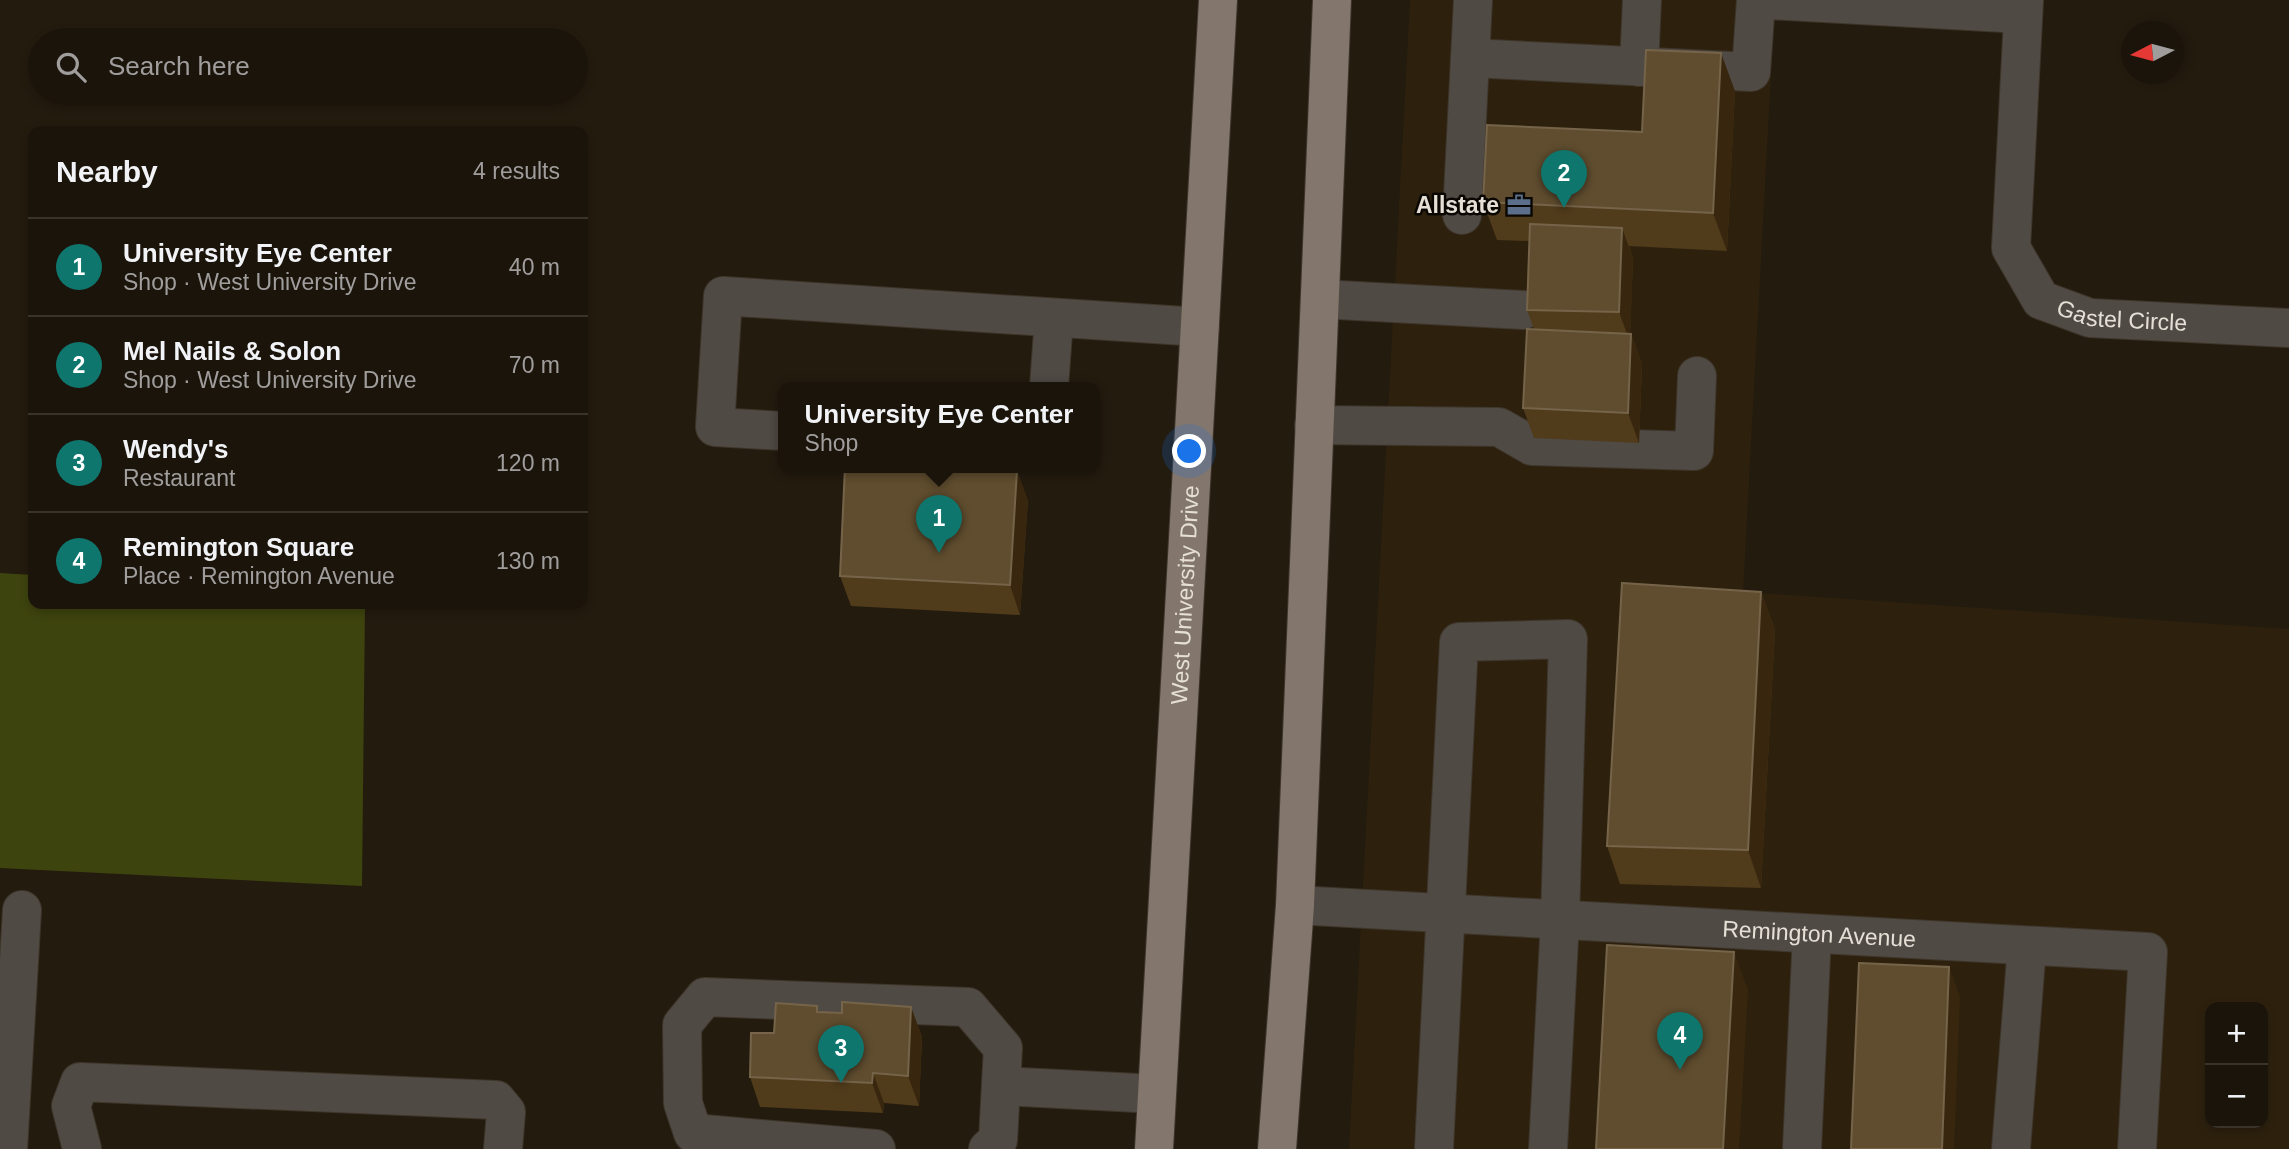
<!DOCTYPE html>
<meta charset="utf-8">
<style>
:root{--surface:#1b140b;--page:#241d14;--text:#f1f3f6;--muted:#a09e9d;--line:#39332c;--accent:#0f766e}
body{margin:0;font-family:Arial,sans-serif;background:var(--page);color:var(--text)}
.controls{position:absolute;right:21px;bottom:21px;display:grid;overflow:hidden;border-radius:14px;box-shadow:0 4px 10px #0003}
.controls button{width:63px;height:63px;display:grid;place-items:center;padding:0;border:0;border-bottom:2px solid var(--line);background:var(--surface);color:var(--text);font:35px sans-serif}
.compass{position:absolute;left:2121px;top:21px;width:63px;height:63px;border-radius:50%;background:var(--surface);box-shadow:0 4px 10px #0003;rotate:264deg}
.you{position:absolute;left:1190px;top:452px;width:24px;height:24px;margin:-18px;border:5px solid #fff;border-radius:50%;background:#1a73e8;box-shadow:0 0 0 10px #1a73e833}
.badge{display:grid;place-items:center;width:46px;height:46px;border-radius:50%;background:var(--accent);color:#fff;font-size:23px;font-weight:700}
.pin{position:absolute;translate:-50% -58px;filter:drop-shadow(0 2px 4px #0008)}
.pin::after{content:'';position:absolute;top:37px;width:24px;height:21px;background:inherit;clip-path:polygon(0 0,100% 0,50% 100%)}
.popup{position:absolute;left:778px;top:382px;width:322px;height:91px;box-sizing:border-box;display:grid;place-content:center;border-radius:14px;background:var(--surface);filter:drop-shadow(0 2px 5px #0005);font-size:23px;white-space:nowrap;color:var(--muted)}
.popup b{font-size:26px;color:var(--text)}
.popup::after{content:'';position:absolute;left:50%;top:100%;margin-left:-14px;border:14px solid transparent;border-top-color:var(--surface)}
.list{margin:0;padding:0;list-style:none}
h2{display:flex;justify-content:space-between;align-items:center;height:91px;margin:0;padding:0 28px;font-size:30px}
h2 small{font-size:23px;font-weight:400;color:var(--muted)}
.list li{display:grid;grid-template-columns:46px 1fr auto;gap:21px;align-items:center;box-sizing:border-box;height:98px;padding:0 28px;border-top:2px solid var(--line)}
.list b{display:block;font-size:26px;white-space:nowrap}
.list p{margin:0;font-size:23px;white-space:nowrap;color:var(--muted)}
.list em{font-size:23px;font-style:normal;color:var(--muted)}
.icon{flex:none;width:38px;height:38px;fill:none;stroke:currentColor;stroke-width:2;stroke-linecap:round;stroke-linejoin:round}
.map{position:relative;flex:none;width:2289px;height:1149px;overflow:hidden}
.search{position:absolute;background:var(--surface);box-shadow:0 4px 10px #0003;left:28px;top:28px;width:560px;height:77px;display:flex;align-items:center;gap:18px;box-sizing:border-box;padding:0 24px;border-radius:38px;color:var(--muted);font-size:26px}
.panel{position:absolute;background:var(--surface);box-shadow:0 4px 10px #0003;left:28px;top:126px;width:560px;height:483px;border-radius:14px}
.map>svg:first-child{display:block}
.built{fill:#2d210e;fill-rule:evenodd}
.green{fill:#3e440e}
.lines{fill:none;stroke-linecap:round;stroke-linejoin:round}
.minor-casing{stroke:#3f362b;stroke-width:40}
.major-casing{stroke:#3f362b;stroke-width:40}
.minor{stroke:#504a45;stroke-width:38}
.major{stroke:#83766c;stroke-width:38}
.wall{fill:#503b1b}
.shaded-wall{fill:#38270e}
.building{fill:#604d2f;stroke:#756449;stroke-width:2}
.labels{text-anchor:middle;stroke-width:5;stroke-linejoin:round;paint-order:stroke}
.poi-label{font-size:23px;font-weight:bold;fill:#e5dfd6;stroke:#0a0703;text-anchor:end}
.street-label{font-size:23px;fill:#e5dfd6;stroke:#0a0703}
</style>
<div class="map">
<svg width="2289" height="1149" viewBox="0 0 2289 1149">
<rect width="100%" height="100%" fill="#241b0f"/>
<path class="built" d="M1410 0H1775L1743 592 2289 629V1149H1349ZM2210 1007H2263V1123H2210Z"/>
<path class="green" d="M0 573 33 575V604H365L362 886 0 868Z"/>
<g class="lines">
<g class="minor-casing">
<g id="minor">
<path d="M1769 0 2023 14"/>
<path id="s1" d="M2024 0 2011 248 2041 300 2090 318 2289 328"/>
<path d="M1470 58 1751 72 1756 0"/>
<path d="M1639 67 1642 0"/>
<path d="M1462 215 1473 0"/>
<path d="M1320 299 1523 310"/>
<path d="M1049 387 1054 318"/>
<path d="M1314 425 1499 427 1532 446 1694 451 1697 376"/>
<path d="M783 431 715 427 723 296 1200 327"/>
<path id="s2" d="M1295 905 2148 952 2137 1149"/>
<path d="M1001 1086 1157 1094"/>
<path d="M8 1149 22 910"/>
<path d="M82 1149 71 1106 80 1082 496 1100 506 1112 503 1149"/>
<path d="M876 1149 693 1133 683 1103 682 1025 705 997 968 1007 1003 1048 998 1140 988 1149"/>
<path d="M1434 1149 1459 642 1568 639 1560 920 1548 1149"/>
<path d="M1802 1149 1812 934"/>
<path d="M2011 1149 2027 946"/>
</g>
</g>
<g class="major-casing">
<g id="major">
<path id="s3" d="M1154 1149 1218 0"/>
<path d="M1277 1149 1295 905 1332 0"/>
</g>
</g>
<use href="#minor" class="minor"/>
<use href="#major" class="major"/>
</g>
<g class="wall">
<path d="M1735 91 1727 251 1629 246 1633 258 1630 334H1631L1642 364 1639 443 1534 438 1523 408 1534 329 1527 310 1529 241 1497 240 1483 202Z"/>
<path d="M1028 500 1020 615 851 606 840 576Z"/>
<path d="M1761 592 1775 630 1761 888 1620 884 1607 846Z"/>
<path d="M817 1006 819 1012 842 1013 911 1007 922 1037 919 1106 884 1103 883 1113 760 1107 750 1077 774 1033Z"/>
</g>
<g class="shaded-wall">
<path d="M1721 53 1735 91 1727 251 1713 213Z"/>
<path d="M1622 228 1633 258 1630 342 1619 312Z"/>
<path d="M1631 334 1642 364 1639 443 1628 413Z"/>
<path d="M1017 470 1028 500 1020 615 1010 585Z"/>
<path d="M1761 592 1775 630 1761 888 1748 850Z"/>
<path d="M1734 952 1748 990 1739 1149H1723Z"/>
<path d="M1949 967 1960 997 1954 1149H1942Z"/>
<path d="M911 1007 922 1037 919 1106 908 1076Z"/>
<path d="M873 1073 884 1103 883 1113 872 1083Z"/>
</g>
<g class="building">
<path d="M1646 50 1721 53 1713 213 1483 202 1487 125 1642 132Z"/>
<path d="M1530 224 1622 228 1619 312 1527 310Z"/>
<path d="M1527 329 1631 334 1628 413 1523 408Z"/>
<path d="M845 467H967L1017 470 1010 585 840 576Z"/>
<path d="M1622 583 1761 592 1748 850 1607 846Z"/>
<path d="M1607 945 1734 952 1723 1149H1596Z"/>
<path d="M1859 963 1949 967 1942 1149H1851Z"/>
<path d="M842 1002 911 1007 908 1076 873 1073 872 1083 750 1077 751 1033H774L776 1003 817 1006V1012L842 1013Z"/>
</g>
<defs>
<g id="office-bare" transform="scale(1.89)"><path d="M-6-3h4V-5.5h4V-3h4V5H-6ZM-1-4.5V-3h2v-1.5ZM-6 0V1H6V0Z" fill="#5c6f8a" stroke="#0a0703" stroke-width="2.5" paint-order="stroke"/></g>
</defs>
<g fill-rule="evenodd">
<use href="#office-bare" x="1519" y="205"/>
</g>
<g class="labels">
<g class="poi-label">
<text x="1499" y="213">Allstate</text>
</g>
<g class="street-label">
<text dy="8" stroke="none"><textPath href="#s1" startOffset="392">Gastel Circle</textPath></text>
<text dy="8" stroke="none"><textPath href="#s3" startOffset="555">West University Drive</textPath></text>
<text dy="8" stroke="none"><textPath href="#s2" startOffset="525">Remington Avenue</textPath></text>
</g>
</g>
</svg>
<div class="controls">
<button>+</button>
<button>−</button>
</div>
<svg class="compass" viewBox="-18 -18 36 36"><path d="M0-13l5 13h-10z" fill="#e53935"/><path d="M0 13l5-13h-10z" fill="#a09e9d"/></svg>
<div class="you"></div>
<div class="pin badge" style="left:939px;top:553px">1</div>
<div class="popup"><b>University Eye Center</b>Shop</div>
<div class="pin badge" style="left:1564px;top:208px">2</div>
<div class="pin badge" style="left:841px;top:1083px">3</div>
<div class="pin badge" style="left:1680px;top:1070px">4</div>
<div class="search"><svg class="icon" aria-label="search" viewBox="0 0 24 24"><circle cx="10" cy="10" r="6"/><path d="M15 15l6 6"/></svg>Search here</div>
<section class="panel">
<h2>Nearby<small>4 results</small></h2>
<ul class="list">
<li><span class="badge">1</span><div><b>University Eye Center</b><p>Shop · West University Drive</p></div><em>40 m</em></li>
<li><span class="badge">2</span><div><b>Mel Nails &amp; Solon</b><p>Shop · West University Drive</p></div><em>70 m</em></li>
<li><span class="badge">3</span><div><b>Wendy's</b><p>Restaurant</p></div><em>120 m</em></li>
<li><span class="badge">4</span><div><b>Remington Square</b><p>Place · Remington Avenue</p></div><em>130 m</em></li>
</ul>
</section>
</div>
